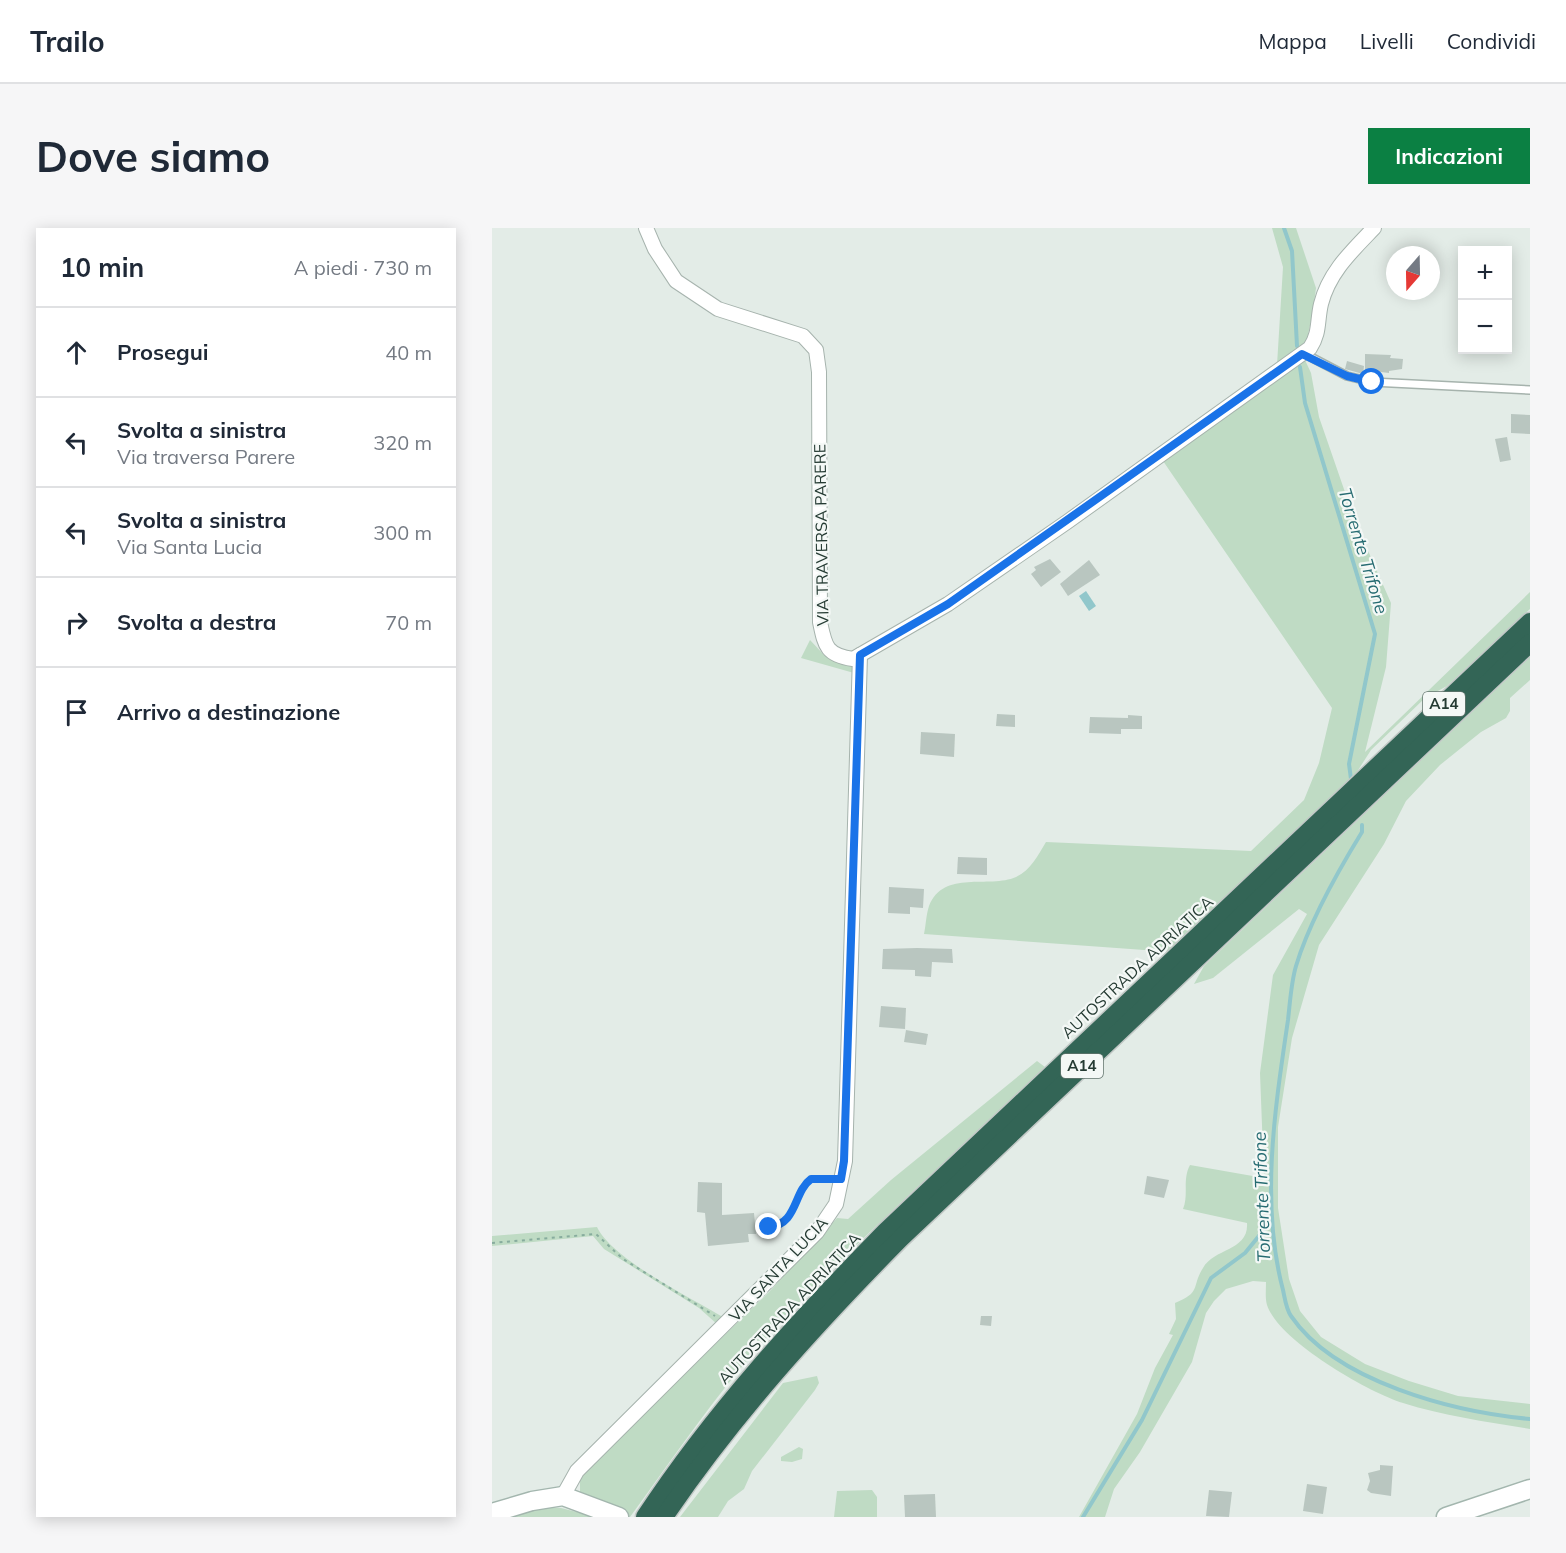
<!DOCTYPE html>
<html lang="it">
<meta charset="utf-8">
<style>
:root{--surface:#fff;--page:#f6f6f7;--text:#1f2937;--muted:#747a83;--line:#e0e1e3;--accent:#0b8043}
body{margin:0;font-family:Mulish,sans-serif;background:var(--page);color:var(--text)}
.controls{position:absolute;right:18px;top:18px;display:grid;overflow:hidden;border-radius:0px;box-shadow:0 3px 15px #0003}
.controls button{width:54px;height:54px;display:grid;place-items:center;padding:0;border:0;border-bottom:2px solid var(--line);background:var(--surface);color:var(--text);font:30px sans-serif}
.compass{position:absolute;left:894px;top:18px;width:54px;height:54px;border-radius:50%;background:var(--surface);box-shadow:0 3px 15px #0003;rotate:200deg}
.stop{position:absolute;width:18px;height:18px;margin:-14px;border:4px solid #1a73e8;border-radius:50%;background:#fff}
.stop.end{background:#1a73e8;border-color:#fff;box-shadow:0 2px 6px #0008}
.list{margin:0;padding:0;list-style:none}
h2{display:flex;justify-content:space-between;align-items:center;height:78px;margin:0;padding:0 24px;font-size:26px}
h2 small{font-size:20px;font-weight:400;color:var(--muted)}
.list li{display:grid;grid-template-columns:39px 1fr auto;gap:18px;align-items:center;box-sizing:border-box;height:90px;padding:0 24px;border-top:2px solid var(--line)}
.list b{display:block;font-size:22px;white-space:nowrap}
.list p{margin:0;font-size:20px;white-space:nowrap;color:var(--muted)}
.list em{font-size:20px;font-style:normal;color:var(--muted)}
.icon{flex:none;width:33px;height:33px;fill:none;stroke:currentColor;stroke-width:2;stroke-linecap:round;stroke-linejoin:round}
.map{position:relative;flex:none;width:1038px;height:1289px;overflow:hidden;border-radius:0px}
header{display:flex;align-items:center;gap:36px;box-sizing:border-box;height:84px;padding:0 30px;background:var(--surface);border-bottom:2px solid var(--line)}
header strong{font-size:28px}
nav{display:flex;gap:33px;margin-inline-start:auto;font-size:21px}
.intro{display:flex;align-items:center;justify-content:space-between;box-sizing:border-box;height:144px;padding:0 36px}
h1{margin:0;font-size:42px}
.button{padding:15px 27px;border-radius:0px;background:var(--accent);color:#fff;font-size:21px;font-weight:700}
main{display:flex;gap:36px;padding:0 36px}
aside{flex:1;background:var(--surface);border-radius:0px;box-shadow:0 3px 15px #0003}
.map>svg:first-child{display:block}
.green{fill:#bfdbc4}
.water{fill:#91c7cb}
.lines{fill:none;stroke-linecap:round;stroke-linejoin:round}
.stream{stroke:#91c7cb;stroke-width:4}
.building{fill:#b9c6c0}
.lane-casing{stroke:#a6b3ad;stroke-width:10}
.street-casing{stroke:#a6b3ad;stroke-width:16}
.secondary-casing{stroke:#a3b6ae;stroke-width:21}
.highway-casing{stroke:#c2c8c6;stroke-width:21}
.path{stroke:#87ac9d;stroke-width:2;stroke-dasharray:3 4.5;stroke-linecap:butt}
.lane{stroke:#fff;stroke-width:7}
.street{stroke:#fff;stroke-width:14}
.secondary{stroke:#fff;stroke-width:18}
.highway{stroke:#336556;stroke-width:18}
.route{stroke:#1a73e8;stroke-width:8}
.labels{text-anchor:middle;stroke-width:4.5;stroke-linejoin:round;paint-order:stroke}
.shield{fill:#f4f8f6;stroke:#63746e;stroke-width:1.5}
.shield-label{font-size:15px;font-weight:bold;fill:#253b33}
.street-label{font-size:16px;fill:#253b33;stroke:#f4f8f6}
.water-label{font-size:18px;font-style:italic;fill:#256b71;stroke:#f4f8f6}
</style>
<header>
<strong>Trailo</strong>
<nav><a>Mappa</a><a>Livelli</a><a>Condividi</a></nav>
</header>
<div class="intro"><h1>Dove siamo</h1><a class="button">Indicazioni</a></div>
<main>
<aside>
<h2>10 min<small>A piedi · 730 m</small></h2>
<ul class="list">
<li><svg class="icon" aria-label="ahead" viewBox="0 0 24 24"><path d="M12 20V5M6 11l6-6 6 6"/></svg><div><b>Prosegui</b></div><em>40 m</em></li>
<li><svg class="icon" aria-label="left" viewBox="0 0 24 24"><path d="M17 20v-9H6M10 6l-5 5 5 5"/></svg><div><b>Svolta a sinistra</b><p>Via traversa Parere</p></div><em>320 m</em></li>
<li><svg class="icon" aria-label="left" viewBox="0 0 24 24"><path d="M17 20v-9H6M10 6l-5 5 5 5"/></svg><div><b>Svolta a sinistra</b><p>Via Santa Lucia</p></div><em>300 m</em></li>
<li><svg class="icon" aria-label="right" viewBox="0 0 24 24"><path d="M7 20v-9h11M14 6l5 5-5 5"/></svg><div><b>Svolta a destra</b></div><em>70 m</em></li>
<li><svg class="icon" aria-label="arrive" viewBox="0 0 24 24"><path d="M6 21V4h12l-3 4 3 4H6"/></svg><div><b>Arrivo a destinazione</b></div></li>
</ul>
</aside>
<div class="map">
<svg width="1038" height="1289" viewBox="0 0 1038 1289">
<rect width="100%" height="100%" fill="#e3ece7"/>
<g class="green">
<path d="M780 0H804L824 60 821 84 815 111 809 121 785 137 791 39Z"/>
<path d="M810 132H813L819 145 827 189 863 293 899 375 894 439 873 524 1038 364V381L955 458 933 470 879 522 863 547 680 724 432 706C434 697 434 687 437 678 452 641 497 661 524 649 539 642 546 627 554 614L759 623 812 572 827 535 840 480 669 230Z"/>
<path d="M318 412 332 427 359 435 362 445 309 430Z"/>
<path d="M1038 429V452L1018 470V483L1014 490 989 504 948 537 914 573 892 616 827 717 800 810 786 899V980L797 1051 808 1083 829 1109 873 1136 917 1153 966 1168 1038 1176V1201C996 1194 952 1188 911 1175 876 1164 787 1113 775 1077 773 1070 774 1061 774 1054L761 1053 734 1061 722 1073 714 1085 700 1134 648 1224 622 1261 613 1289H587L645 1186 663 1140 681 1107 677 1106 684 1091 683 1075C710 1064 699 1059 711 1040 722 1020 757 1023 755 995L691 981C697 967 690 952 698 937L772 950 768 845 781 747 815 686 807 681 721 750 702 756 712 738Z"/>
<path d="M545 833 553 839C462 928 365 1010 279 1105 227 1162 184 1226 138 1289L88 1264V1250L92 1243 277 1064 345 990 356 991 399 952Z"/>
<path d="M105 999C120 1031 199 1070 231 1089L225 1096 207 1080 112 1021 101 1008 0 1018V1008Z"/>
<path d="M325 1148 327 1155 323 1162 260 1243 252 1261 236 1273 226 1289H188L291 1155Z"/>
<path d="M307 1219 311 1221 310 1231 300 1234 289 1233V1229Z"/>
<path d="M380 1262 385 1269V1289H342L345 1263Z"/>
<path d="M45 1279 69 1280 104 1289H2Z"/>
</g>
<path class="water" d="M594 363 604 378 597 383 587 368Z"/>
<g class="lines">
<g class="stream">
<path d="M792 0 800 23 805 118"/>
<path d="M808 139 813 175 883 406 857 536 859 551"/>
<path d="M870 597V604C846 643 817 695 804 738 799 755 798 775 796 792 783 880 768 975 791 1062 793 1071 794 1081 799 1088 844 1154 962 1184 1038 1191"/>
<path d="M591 1289 650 1192 719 1050 753 1025 780 992"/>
</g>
</g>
<g class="building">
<path d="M873 126 899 127 898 130 911 131 910 141 897 143V145L873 142Z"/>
<path d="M855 133 872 138 871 146 853 141Z"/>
<path d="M1019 186 1038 187V206L1019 205Z"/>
<path d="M1015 209 1019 232 1008 234 1003 211Z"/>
<path d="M558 331 569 344 549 359 539 346 544 342 542 339Z"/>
<path d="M597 332 608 347 576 368 568 356Z"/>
<path d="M505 486 523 487V499L504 498Z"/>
<path d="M636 487 650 488V501H629V506L597 505 598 489 636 490Z"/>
<path d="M429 504 463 506 462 529 428 526Z"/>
<path d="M466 629 495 630V647L465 646Z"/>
<path d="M397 659 432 661 431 680 418 679V686L396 685Z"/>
<path d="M425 720 460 721 461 735 440 734 439 749 423 748V742L390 741 391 721Z"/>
<path d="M389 778 414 780 413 801 387 799Z"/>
<path d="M414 802 436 806 434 817 412 814Z"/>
<path d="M655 948 677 952 672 970 652 966Z"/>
<path d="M206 954 230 955V987L262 985 264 1006H256L257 1014 216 1018 213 985 205 984Z"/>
<path d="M489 1088H500L499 1098 488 1097Z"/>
<path d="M888 1237 901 1238 899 1268 879 1265 875 1262 878 1253 876 1245 888 1242Z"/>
<path d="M815 1256 835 1259 831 1286 811 1283Z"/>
<path d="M717 1262 740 1264 737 1289 714 1288Z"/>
<path d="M443 1266 444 1289H413L412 1267Z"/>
</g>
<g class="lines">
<g class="lane-casing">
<path id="lane" d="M811 125 855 148 880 154 1038 162"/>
</g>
<g class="street-casing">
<g id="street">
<path d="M154 0 163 21 184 53 226 81 311 108 324 122 327 144 328 394C333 418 334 427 361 431L456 376 575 294 818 120C828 105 825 93 829 76 837 44 860 23 882 0"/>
<path d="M71 1268 85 1243 325 1004 344 976 353 933 368 427"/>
</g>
</g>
<g class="secondary-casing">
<g id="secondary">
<path d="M0 1285 40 1273 71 1268 127 1289"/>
<path d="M954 1289 1038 1261"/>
</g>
</g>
<g class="highway-casing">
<g id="highway">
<path d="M153 1289C222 1184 306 1093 393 1004L1038 394"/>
<path d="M172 1289C241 1187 323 1097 409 1010L1038 415"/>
</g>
</g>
<g class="path">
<path d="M266 995C297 1009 303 973 315 954L325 950 337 951"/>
<path d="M0 1015 104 1006 131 1031 223 1088"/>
</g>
<use href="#lane" class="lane"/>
<use href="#street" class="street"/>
<use href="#secondary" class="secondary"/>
<use href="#highway" class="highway"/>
</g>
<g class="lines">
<path class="route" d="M277 999C306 996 301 964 319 951H349L352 933 368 427 456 376 810 126 855 148 880 154"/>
</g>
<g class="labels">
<g class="shield">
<rect x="931" y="464" width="42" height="24" rx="4.5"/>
<rect x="569" y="826" width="42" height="24" rx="4.5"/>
</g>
<g class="shield-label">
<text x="952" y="481">A14</text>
<text x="590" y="843">A14</text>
</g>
<g class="street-label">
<text transform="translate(329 307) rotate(-91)" y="6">VIA TRAVERSA PARERE</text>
<text transform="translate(645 739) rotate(-43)" y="6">AUTOSTRADA ADRIATICA</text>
<text transform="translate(286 1041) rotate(-47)" y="6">VIA SANTA LUCIA</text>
<text transform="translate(297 1080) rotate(-47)" y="6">AUTOSTRADA ADRIATICA</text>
</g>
<g class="water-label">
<text transform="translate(871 323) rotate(73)" y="6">Torrente Trifone</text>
<text transform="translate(770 969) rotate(-92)" y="6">Torrente Trifone</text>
</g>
</g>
</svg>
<div class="controls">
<button>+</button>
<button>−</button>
</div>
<svg class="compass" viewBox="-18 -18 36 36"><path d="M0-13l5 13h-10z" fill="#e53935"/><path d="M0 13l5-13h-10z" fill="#747a83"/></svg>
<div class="stop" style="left:880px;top:154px"></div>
<div class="stop end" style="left:277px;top:999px"></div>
</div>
</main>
